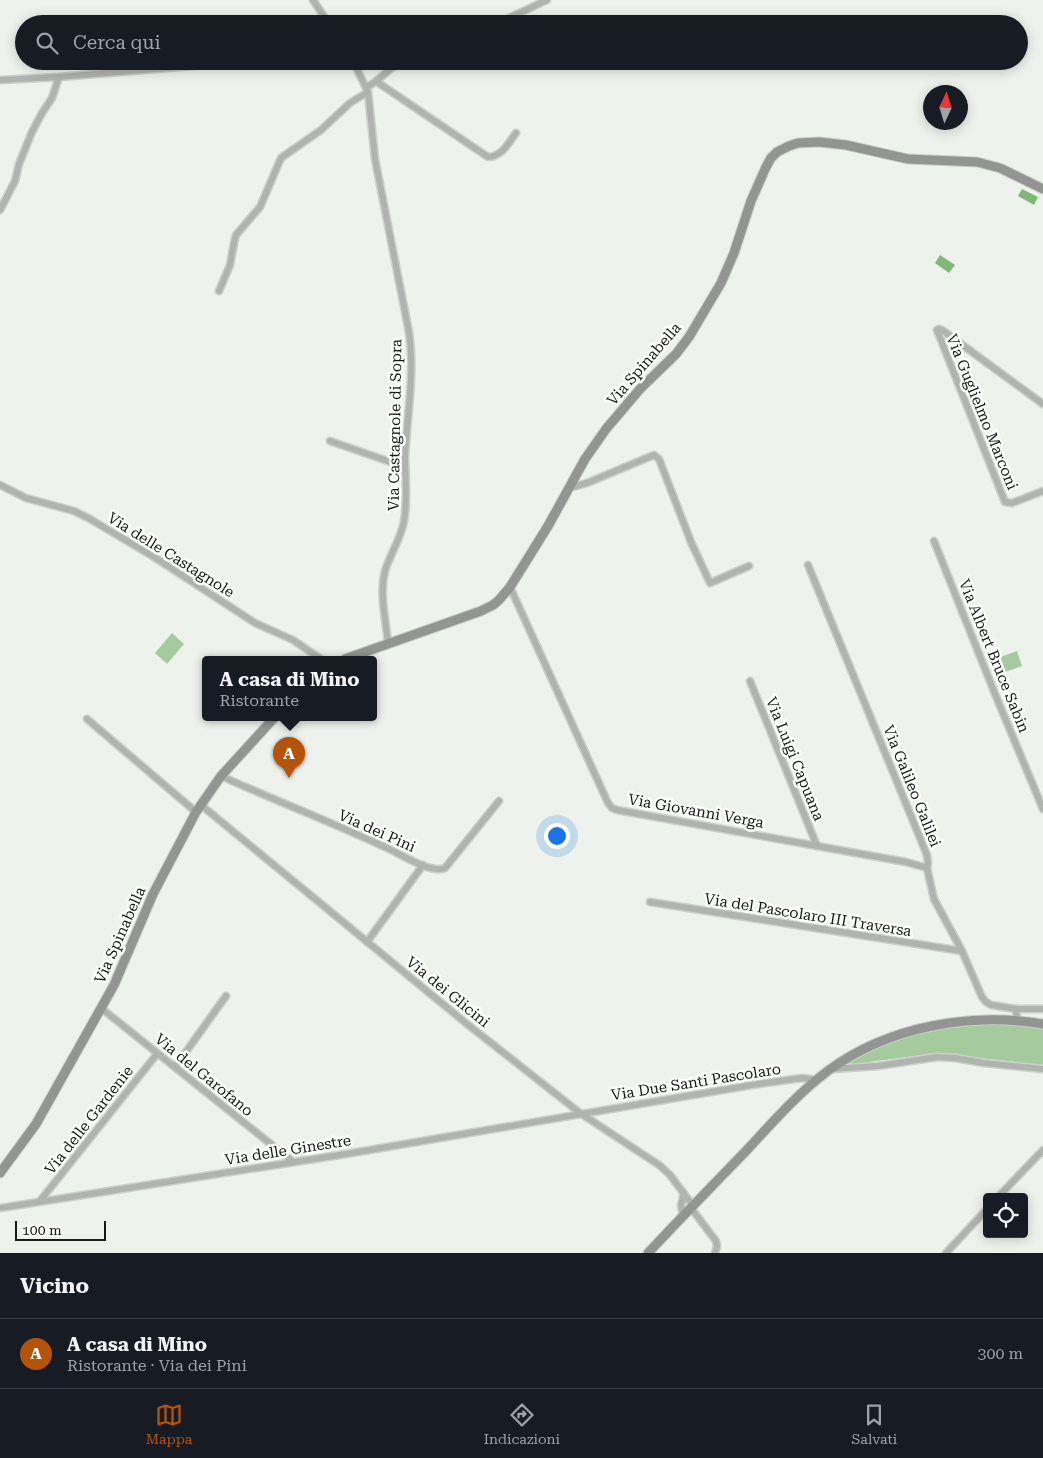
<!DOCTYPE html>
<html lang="it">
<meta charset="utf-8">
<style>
:root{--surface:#171b24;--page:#20242c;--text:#f1f3f6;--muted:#9ea1a6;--line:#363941;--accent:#b45309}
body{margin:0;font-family:"Roboto Serif",serif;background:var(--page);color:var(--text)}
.controls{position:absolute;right:15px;bottom:15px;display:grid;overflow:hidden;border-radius:5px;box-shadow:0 2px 12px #0003}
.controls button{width:45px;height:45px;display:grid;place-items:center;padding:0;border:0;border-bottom:1px solid var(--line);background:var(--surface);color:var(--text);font:25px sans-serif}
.compass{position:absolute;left:923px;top:85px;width:45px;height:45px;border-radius:50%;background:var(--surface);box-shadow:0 2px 12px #0003;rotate:4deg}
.scale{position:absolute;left:15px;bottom:12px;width:91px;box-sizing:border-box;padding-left:5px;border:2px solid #171917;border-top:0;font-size:14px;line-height:18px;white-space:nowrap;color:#171917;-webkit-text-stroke:4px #fdfffc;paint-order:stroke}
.you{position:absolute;left:556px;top:835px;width:18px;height:18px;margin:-12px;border:4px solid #fff;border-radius:50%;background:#1a73e8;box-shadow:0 0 0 8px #1a73e833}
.badge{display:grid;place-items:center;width:32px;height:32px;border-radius:50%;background:var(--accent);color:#fff;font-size:16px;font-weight:700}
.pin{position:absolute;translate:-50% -41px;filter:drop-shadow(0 1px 2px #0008)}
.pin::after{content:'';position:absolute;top:26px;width:18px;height:15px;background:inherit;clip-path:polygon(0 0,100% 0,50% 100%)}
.popup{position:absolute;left:202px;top:656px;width:175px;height:65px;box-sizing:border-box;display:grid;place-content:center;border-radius:5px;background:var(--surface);filter:drop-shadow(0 1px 4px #0005);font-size:16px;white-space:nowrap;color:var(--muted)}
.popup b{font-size:19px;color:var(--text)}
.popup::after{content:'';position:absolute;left:50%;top:100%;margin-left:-10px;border:10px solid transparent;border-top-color:var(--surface)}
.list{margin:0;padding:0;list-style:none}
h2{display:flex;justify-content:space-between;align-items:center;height:65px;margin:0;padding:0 20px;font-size:21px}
h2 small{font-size:16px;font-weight:400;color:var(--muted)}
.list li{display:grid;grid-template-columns:32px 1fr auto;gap:15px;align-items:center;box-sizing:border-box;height:70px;padding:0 20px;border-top:1px solid var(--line)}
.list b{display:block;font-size:19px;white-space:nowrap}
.list p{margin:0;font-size:16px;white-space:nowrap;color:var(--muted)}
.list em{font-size:16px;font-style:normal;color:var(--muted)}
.icon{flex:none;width:28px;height:28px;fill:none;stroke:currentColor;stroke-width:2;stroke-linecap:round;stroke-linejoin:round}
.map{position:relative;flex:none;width:1043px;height:1253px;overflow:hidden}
.search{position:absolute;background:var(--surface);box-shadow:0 2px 12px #0003;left:15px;right:15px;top:15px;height:55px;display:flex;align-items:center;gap:12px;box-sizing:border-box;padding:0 18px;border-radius:28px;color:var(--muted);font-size:19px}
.sheet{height:135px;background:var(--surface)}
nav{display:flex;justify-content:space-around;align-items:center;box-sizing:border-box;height:70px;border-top:1px solid var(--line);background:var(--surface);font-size:14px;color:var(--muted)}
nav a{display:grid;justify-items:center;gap:2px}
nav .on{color:var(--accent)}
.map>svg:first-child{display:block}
.green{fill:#a5ca9e}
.water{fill:#80b977}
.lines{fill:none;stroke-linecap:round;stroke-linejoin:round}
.street-casing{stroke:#cbd0ca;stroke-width:9}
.secondary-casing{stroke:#cbd0ca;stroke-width:11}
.street{stroke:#b1b3b0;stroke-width:6}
.secondary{stroke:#929591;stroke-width:9}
.labels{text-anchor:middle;stroke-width:5;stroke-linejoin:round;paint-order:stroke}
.street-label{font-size:15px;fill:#171917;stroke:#fdfffc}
</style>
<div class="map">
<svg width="1043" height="1253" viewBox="0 0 1043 1253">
<rect width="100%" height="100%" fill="#edf3ec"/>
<g class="green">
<path d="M172 633 184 644 167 664 155 653Z"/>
<path d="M1017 651 1022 666 994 676 989 661Z"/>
<path d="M994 1022 1043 1027V1065L941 1054 923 1055 845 1065C889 1036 943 1027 994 1022Z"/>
</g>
<g class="water">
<path d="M1022 189 1038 197 1034 205 1018 196Z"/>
<path d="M940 255 955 265 949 273 935 263Z"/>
</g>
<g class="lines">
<g class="street-casing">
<g id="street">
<path d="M313 0 329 24"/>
<path d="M496 24 547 0"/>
<path d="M353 61 368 92 375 159 408 327C416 370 407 414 405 457 405 478 408 500 404 521 401 539 390 554 385 571 379 594 386 620 388 643"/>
<path d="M386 61 397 64 412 61"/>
<path d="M0 80 59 77 252 61"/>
<path d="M377 82 488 157C502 157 509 142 516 133"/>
<path d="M367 87C379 81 386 71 397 64"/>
<path d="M0 210 15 181 19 164 32 132 42 113 52 98 59 77"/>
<path d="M219 291 230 265 234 243 236 235 260 207 281 158 321 130 350 103 368 92"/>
<path d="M1043 404 942 330 939 329 937 330 1005 502 1012 503 1043 491"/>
<path d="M330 441 405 467"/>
<path d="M0 485 26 498 74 511 90 519 154 557 255 623 293 640 321 659"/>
<path d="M569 488 587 483 654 455 659 459 691 542 710 583 749 566"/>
<path d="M934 541 995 694 1043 809"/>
<path d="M808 565 927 855 928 863 927 868 934 899 962 951 982 997 986 1002 991 1005 1016 1009 1017 1020"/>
<path d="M510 587 608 803 612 808 617 810 906 862 927 868"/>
<path d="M750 681 817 846"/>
<path d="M87 719 196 812"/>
<path d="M221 776C276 801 334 823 389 849 402 855 431 874 445 868L499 801"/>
<path d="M201 805 467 1024 580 1113 659 1165 670 1175 693 1206"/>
<path d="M650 902 962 951"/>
<path d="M367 942 423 865"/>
<path d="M101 1008 292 1161"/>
<path d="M1016 1009H1043"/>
<path d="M175 1067 226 996"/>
<path d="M831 1069 878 1066 937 1057 955 1058 984 1063 1043 1069"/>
<path d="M998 1197 1043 1150"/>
<path d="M40 1201 157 1054"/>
<path d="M0 1208 346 1154 758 1084 802 1078 817 1080"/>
<path d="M691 1208 716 1241 717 1247 715 1253"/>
<path d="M683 1216 681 1205 684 1193"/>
<path d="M946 1253 987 1209"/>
</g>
</g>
<g class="secondary-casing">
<g id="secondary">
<path d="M345 659 481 611 493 605 499 600 510 587 548 526 585 459 606 429 640 389 676 354 689 337 721 283 734 253 751 201 766 167 771 158 777 152 789 146 798 143 819 142 846 145 908 159 977 162 1000 168 1043 189"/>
<path d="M0 1173 36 1124 114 985 153 894 196 812 221 776 275 717"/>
<path d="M648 1253C680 1219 713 1185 745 1152 772 1123 798 1093 829 1070 890 1026 971 1012 1043 1024"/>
</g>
</g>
<use href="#street" class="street"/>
<use href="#secondary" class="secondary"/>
</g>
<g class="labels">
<g class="street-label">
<text transform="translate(644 364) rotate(-49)" y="5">Via Spinabella</text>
<text transform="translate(982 412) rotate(68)" y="5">Via Guglielmo Marconi</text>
<text transform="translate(395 425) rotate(-89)" y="5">Via Castagnole di Sopra</text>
<text transform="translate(171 555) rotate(32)" y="5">Via delle Castagnole</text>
<text transform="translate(994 656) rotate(68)" y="5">Via Albert Bruce Sabin</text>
<text transform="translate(795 759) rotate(68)" y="5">Via Luigi Capuana</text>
<text transform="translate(912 786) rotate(68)" y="5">Via Galileo Galilei</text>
<text transform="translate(696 811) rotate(10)" y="5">Via Giovanni Verga</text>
<text transform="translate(377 831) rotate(24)" y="5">Via dei Pini</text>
<text transform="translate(808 915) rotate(9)" y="5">Via del Pascolaro III Traversa</text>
<text transform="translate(120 935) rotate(-66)" y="5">Via Spinabella</text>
<text transform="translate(448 992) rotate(39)" y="5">Via dei Glicini</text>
<text transform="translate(204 1075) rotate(39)" y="5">Via del Garofano</text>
<text transform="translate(696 1082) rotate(-9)" y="5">Via Due Santi Pascolaro</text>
<text transform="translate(89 1120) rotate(-52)" y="5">Via delle Gardenie</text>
<text transform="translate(288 1150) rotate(-9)" y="5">Via delle Ginestre</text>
</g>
</g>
</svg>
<div class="controls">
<button><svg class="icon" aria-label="locate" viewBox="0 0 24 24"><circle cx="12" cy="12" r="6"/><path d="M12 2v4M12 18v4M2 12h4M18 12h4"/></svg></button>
</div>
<svg class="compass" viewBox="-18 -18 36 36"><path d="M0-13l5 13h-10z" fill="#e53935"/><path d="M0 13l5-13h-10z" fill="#9ea1a6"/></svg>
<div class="scale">100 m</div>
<div class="you"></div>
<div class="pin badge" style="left:289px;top:778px">A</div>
<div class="popup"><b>A casa di Mino</b>Ristorante</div>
<div class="search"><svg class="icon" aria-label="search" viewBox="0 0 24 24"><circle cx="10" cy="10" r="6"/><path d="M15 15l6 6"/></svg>Cerca qui</div>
</div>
<section class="sheet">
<h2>Vicino<small></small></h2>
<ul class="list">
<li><span class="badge">A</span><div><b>A casa di Mino</b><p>Ristorante · Via dei Pini</p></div><em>300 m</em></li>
</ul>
</section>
<nav>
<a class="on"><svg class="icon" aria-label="map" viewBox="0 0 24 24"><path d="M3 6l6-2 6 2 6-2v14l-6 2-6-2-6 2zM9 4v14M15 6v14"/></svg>Mappa</a>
<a><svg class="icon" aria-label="directions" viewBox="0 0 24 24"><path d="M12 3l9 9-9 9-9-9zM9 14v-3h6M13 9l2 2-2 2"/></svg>Indicazioni</a>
<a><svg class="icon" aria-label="saved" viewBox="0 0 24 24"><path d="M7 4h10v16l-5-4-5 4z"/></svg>Salvati</a>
</nav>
